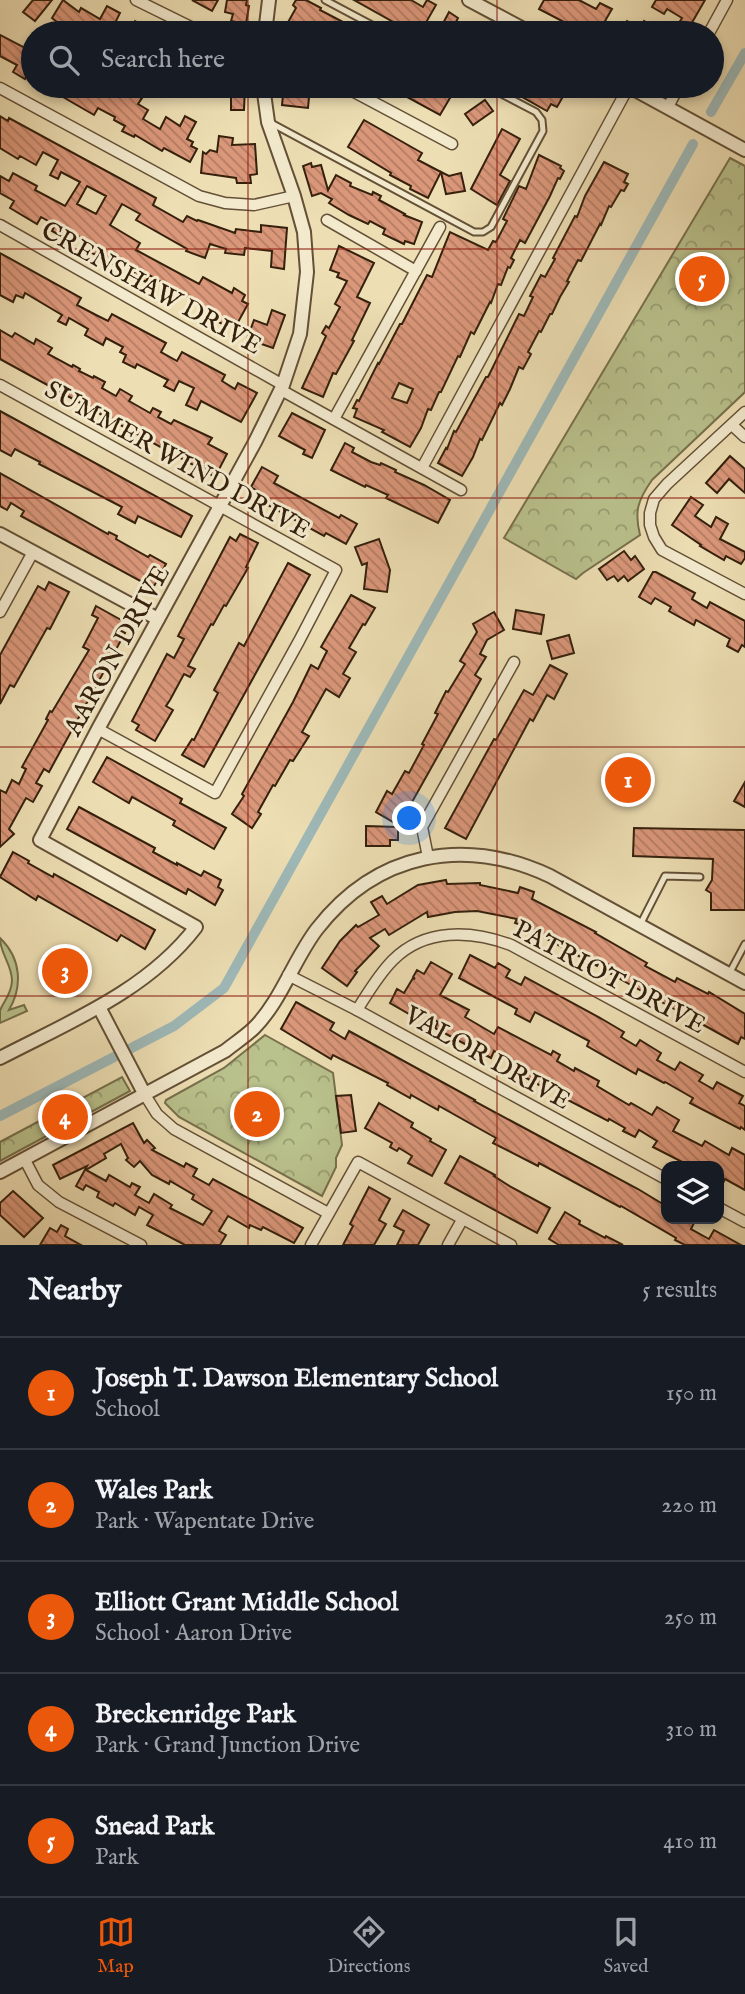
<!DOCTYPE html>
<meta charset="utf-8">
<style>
:root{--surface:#171b24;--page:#242831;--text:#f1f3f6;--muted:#9ea1a6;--line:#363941;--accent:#ea580c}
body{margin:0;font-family:"IM FELL English",serif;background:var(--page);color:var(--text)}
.controls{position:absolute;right:21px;bottom:21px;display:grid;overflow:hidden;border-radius:14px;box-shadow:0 4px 10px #0003}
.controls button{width:63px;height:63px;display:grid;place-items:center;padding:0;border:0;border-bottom:2px solid var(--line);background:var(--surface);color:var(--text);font:35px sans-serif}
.you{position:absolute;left:410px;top:819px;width:24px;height:24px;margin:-18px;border:5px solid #fff;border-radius:50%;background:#1a73e8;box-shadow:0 0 0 10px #1a73e833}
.badge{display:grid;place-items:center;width:46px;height:46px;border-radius:50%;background:var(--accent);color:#fff;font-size:23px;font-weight:700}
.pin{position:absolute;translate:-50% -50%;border:4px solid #fff;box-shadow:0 2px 7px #0006}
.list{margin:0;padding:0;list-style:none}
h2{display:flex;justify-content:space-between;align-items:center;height:91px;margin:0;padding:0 28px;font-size:30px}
h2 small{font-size:23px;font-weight:400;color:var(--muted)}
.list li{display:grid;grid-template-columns:46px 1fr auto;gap:21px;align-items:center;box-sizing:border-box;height:112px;padding:0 28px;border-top:2px solid var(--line)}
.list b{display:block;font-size:26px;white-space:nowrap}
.list p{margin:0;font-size:23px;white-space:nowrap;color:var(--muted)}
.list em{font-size:23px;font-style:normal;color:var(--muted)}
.icon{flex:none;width:38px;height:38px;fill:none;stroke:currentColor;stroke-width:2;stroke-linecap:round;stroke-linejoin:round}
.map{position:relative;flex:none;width:745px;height:1245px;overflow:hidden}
.search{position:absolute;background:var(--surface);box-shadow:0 4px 10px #0003;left:21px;right:21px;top:21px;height:77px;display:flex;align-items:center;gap:18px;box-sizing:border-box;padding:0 24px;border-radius:38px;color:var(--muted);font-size:26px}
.sheet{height:651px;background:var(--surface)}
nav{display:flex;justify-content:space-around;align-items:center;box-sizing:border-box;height:98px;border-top:2px solid var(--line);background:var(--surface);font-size:19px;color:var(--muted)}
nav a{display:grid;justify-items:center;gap:4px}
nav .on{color:var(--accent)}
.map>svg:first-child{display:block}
.park{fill:url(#park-crowns);stroke:#77704c;stroke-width:2}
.pitch{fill:#b9c18c;stroke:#77704c;stroke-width:2}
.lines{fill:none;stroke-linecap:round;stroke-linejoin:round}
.canal{stroke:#9eb9b8;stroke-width:10}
.building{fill:url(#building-back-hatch);stroke:#35200c;stroke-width:2;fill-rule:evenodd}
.service-casing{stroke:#635036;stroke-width:9}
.minor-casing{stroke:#635036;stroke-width:13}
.tertiary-casing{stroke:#635036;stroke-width:16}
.service{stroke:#f3eace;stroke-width:5}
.minor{stroke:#f3eace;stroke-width:10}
.tertiary{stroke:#f3eace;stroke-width:12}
.grid{fill:none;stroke:#8f2418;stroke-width:2;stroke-opacity:0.55}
.labels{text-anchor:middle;stroke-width:6;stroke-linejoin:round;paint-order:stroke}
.street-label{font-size:26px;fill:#35200c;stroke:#f3eace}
</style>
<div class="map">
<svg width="745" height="1245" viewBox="0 0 745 1245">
<defs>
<pattern id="park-crowns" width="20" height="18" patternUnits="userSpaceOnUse" patternTransform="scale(1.75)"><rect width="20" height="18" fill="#b9c18c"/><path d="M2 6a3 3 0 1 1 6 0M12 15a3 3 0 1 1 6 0" fill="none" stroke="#979c71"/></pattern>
<pattern id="building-back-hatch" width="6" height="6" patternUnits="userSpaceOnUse" patternTransform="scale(1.75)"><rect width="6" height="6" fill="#db977a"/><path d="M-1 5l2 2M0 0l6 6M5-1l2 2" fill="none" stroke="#b27b62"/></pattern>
</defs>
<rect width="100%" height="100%" fill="#eddeb3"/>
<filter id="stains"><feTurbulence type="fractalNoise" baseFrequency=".00286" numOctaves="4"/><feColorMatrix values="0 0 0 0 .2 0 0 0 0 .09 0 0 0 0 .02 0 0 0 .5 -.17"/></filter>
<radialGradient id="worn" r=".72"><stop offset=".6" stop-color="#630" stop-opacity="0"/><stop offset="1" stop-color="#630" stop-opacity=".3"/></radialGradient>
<g class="park">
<path d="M730 158 745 166V392L652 480C638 500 634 511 640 535L583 573 576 579 504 538Z"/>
<path d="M265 1035 333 1073 342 1145 336 1158V1167L322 1196 179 1117 165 1103 166 1100 224 1068Z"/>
<path d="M122 1077 130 1091 0 1161V1142Z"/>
</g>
<path class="pitch" d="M0 938C21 958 23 986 9 1010L24 1005 27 1011 0 1023C0 1019 0 1015 0 1011 3 1001 11 996 12 981 12 964 0 954 0 938Z"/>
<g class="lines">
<g class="canal">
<path d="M711 112 745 53"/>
<path d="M0 1116 174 1026 224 988 693 144"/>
</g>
</g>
<g class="building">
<path d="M33 0H52L35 21 23 12Z"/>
<path d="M63 0 79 12 81 8 100 19 107 6 120 13 114 25 128 33 135 21 156 33H79L73 30 72 33H58L62 26 52 18Z"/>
<path d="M192 0H218L212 11Z"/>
<path d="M227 0H247L246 5 249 6 246 24 231 21 233 14 225 12Z"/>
<path d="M296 0H306L321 8 320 10 364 33H282L296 8 293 5Z"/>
<path d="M354 0H411L423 7 427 0 436 5 420 33H413Z"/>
<path d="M544 0H579L596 9 600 3 612 9 605 21 622 30 627 21 641 28 644 21 651 25 647 32 650 33H585L539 9Z"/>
<path d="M656 0H705L686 33 675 29 682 18 667 9 664 14 652 7Z"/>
<path d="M449 12 458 18 455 24 470 33H438Z"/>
<path d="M0 35 33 52V64L25 79 13 72 17 65 0 56Z"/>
<path d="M44 86H105L125 97 129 91 142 98 138 104 148 110 143 119 160 129 166 117 180 126 185 116 196 122 187 139 193 142 191 146 197 149 190 162 164 148 162 151 135 135 134 137 122 131 125 126 114 120 115 117 98 108 94 115Z"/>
<path d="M218 86H245L244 110H231V95L218 94Z"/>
<path d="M284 86H310L308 108 282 105Z"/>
<path d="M387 86H457L440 115Z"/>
<path d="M521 86H569L557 107 551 104 547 111 517 94Z"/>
<path d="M485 100 493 111 473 125 465 114Z"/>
<path d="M0 116 8 121 9 118 156 198 153 205 183 222 187 216 197 221 198 220 235 233 236 229 261 232V225L287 228 284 269 271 267 272 251 245 248 244 255 225 253 226 249 210 244 205 258 186 251 187 249 136 220 140 214 122 204 110 225 140 243 136 250 199 284 203 277 232 293 234 288 245 295 242 301 248 304 237 324 231 321 228 327 199 312 203 305 176 291 174 296 162 289 165 284 149 275 146 282 133 275 137 268 123 261 119 267 92 253 96 245 78 236 74 243 52 231 55 225 41 217 37 224 10 208 14 201 0 193V176L9 181 13 173 37 186 35 190 65 206 80 182 61 172 58 179 50 175 58 160 43 152 36 165 20 156 18 159 0 148ZM87 186 106 196 96 214 77 204Z"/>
<path d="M364 120 422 153 418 160 441 172 428 198 410 189 411 186 390 175 391 173 348 147Z"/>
<path d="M502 129 520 139 500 175 510 181 497 205 471 189Z"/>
<path d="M219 136 233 138 232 145 255 144 257 174 250 175 251 183H237L236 178 201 173 203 152 206 154 210 150 217 152Z"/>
<path d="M539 155 561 166 560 168 564 171 560 179 558 178 550 196 525 243 520 240 511 258 514 260 510 268 508 267 501 285 498 284 491 303 490 302 474 334 471 332 460 357 458 356 441 392H439L431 410 428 409 421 428 410 447 382 432 384 430 354 417 357 409 353 408 357 400 359 401 378 363 379 364 400 324H402L427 275 432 277 450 232 488 250 493 241 496 242 507 221 503 219 519 186 526 189ZM399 383 413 389 407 403 392 398Z"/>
<path d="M604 162 628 174 624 182 628 184 624 191 621 190 611 207 609 206 601 225 600 224 581 261 578 260 567 281 569 282 560 297 552 314H550L541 332 539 331 528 352 531 354 523 369 519 367 510 389 502 405 500 403 482 440 480 439 473 457 462 476 438 463 446 448 447 449 454 431 456 432 486 377H488L519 314 524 316 533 297 530 296 541 275 545 277 555 259 553 258 575 216 577 217 585 196Z"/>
<path d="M311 163 312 167 321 165 328 190 336 175 351 183 350 186 372 195 373 192 381 196 379 200 405 214 404 215 422 222 414 244 405 241 404 244 383 234 385 229 370 221 368 224 349 215 329 203 332 199 321 193 312 196 303 166Z"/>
<path d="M441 172 449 176 461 173 465 191 446 194Z"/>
<path d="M339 246 374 263 357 297 370 303 352 340 354 341 336 374 333 373 323 397 302 388 326 336 322 333 326 326 329 328 340 307 335 304 347 281 337 277 339 273 330 270Z"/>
<path d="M0 253 81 298 77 305 96 315 108 321 112 314 166 343 161 352 177 361 182 352 225 375 222 381 235 389 238 383 257 393 241 422 201 401 197 410 186 405 194 388 179 381 174 391 164 386 168 380 137 364 135 368 123 362 126 355 120 352 123 347 106 338 103 345 85 335 88 329 69 318 66 325 58 321 62 315 25 293 23 298 16 295 13 302 0 295Z"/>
<path d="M272 310 285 315 273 348 247 339 254 320 267 325Z"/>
<path d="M0 330 12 337 15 333 34 344 36 339 52 348 48 354 72 367 73 365 80 369 79 371 93 378 94 376 105 382 102 388 116 396 120 389 132 396 129 401 150 413 153 408 161 412 158 417 171 424 174 420 212 438 208 444 227 454 215 477 0 359Z"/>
<path d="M0 411 192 516 181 537 138 516 135 523 118 514 122 507 39 464 40 462 15 449 11 456 0 450Z"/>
<path d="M292 413 325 430 312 458 303 454 305 450 279 436Z"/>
<path d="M345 443 354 448 352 452 371 462 380 465 381 463 396 470 395 472 424 485 450 500 438 523 386 498 388 495 366 485 365 487 331 470Z"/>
<path d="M730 456 745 469V493L729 479 717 493 706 483Z"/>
<path d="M262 467 278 476 274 483 339 518 341 515 357 524 346 544 326 533 324 536 255 498 259 492 251 487Z"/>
<path d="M0 473 108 534 109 532 117 536 116 539 148 557 150 555 166 564 153 588 21 516 24 511 11 503 7 510 0 506Z"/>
<path d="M691 497 703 505 695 516 711 527 716 517 728 524 720 539 745 552V558L741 564 726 556 724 560 700 546 701 545 672 525Z"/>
<path d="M240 534 258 543 246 567 248 568 226 606 224 605 213 625 211 624 188 666 195 669 190 677 184 674 170 700 166 706 173 710 155 741 136 730 139 725 132 721 167 654 174 658 184 639 178 636 230 537 236 541Z"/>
<path d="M379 539 390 570 387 592 364 589 367 563 362 565 355 547Z"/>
<path d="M624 551 631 560 635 556 644 569 628 581 624 576 618 581 614 576 607 580 599 569Z"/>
<path d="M288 563 310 575 204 767 182 755 192 739 194 740 218 693 214 690 239 643 244 646Z"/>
<path d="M653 572H656L695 593 692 599 707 608 710 602 745 621V647L742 645 738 652 727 646 730 639 696 620 694 625 669 611 671 607 655 598 651 604 639 597Z"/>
<path d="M49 582 69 592 50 629 47 628 14 687 10 685 0 704V655L38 586 45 590Z"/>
<path d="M351 595 375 608 365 625 363 624 349 648 356 652 343 674 350 678 339 697 326 689 302 732 309 736 293 761 290 760 275 786 273 785 258 812 261 814 252 828 232 814 244 796 242 794 293 702 311 665 318 669 327 651 321 647Z"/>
<path d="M96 606 123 621 118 629 125 633 49 772 44 769 36 783 42 786 33 802 26 798 9 829 14 834 0 847V790L6 793 12 780 19 784 26 769 22 767 48 720 46 719 50 711 52 712 89 650 83 647 98 618 92 615Z"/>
<path d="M516 610 544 615 541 634 513 629Z"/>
<path d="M494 612 504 630 487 640 480 654 486 657 475 675 481 679 407 811 398 807V812L393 822 376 812 387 791 392 794 405 771 409 773 424 745 422 744 438 714 435 713 446 691 448 692 465 664 460 661 477 632 473 624Z"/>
<path d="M569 635 574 653 552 659 547 641Z"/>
<path d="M550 665 567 674 554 699 547 695 533 721 530 719 466 839 445 828 494 739 496 740 524 690 533 695Z"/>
<path d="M107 757 182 799 180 803 226 828 214 849 173 825 175 821 132 797 129 803 93 782Z"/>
<path d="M745 782V807L734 801Z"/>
<path d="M79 807 155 848 153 852 177 865V863L201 876 204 871 221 880 218 887 223 890 215 905 188 889 186 894 67 829Z"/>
<path d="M366 826 398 827V840H390V846H366Z"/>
<path d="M634 828 745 830V910H711V893L706 890 712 880 713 859 633 856Z"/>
<path d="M13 852 29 861 28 863 53 877 54 874 155 930 145 949 121 935 117 941 38 896 36 900 0 877Z"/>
<path d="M446 880 447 884 480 883V885L518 893 520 887 534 892 532 899 596 932 595 933 647 963 645 966 675 982 677 978 708 994 709 992 745 1014V1039L741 1037 738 1044 700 1023 704 1016 689 1008 685 1015 611 974 615 968 600 960 597 966 534 932 535 930 515 923 517 919 477 911 455 912 428 917 427 912 389 935 385 929 370 938 379 946 355 971 357 972 347 986 322 968 340 941 356 925 358 927 379 915 371 902 382 896 387 904 418 885Z"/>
<path d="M470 955 495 968 498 963 510 970 506 977 521 985 525 977 602 1019 624 1032 621 1037 636 1046 640 1040 661 1053 657 1060 675 1070 680 1062 703 1075 699 1081 713 1089 717 1082 743 1096 739 1103 745 1106V1130L741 1127 740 1129 690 1103 693 1098 665 1082 664 1083 638 1069 636 1074 587 1046 589 1041 535 1012 530 1022 515 1014 517 1009 459 978Z"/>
<path d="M431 962 452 974 440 995 469 1010 465 1017 494 1034 498 1027 551 1055 553 1051 560 1055 557 1061 574 1071 575 1068 599 1081 597 1086 629 1105 631 1103 652 1115 657 1107 679 1120 673 1131 702 1146 705 1141 729 1155 732 1148 745 1155V1190L725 1179 719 1191V1166H690L653 1147 657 1141 639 1130 635 1137 623 1131 625 1128 609 1119 608 1121 566 1099 569 1093 554 1085 550 1091 508 1068 512 1061 494 1051 491 1058 435 1028 438 1022 419 1011 416 1018 390 1003 397 989 404 993 413 978 415 979 413 977 417 970 424 974Z"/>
<path d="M296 1002 334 1023 330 1030 345 1039 349 1031 475 1100 474 1101 638 1189 666 1206V1219H691L695 1221 691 1229 709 1239 714 1230 741 1245H685L675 1240 676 1238 621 1206 620 1207 539 1163 538 1166 493 1143 496 1138 439 1106 438 1110 411 1095 410 1098 387 1085 388 1083 333 1055 331 1059 281 1029Z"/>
<path d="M351 1095 356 1131 341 1133 336 1096Z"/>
<path d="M379 1103 413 1123 411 1127 431 1139 430 1141 446 1150 432 1176 408 1163 412 1156 399 1148 397 1151 390 1147 392 1143 365 1128Z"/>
<path d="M133 1123 144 1143 147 1140 155 1148 152 1150 184 1167 186 1163 197 1169 193 1176 209 1185 213 1179 303 1228 294 1243 263 1227 261 1230 250 1225 249 1228 228 1216 219 1231 226 1235 220 1245H185L147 1225 153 1215 139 1207 135 1215 115 1203 113 1206 97 1197 99 1192 86 1185 83 1190 76 1186 87 1166 60 1179 53 1165ZM121 1144 128 1158 126 1160 134 1167 140 1161 152 1175 169 1184 170 1181 194 1195 192 1199 212 1211 203 1225 170 1208 172 1205 154 1194 149 1203 135 1195 140 1187 132 1183 130 1187 109 1175 106 1181 86 1170 106 1158 104 1154Z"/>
<path d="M460 1156 495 1175 494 1176 511 1187 550 1208 537 1233 445 1183Z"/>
<path d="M369 1187 390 1199 379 1220 386 1224 374 1245H343L353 1226 350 1224Z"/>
<path d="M13 1191 43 1218 24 1237 0 1215V1203Z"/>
<path d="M403 1210 429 1225 418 1245H397L404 1231 394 1226Z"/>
<path d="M565 1212 580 1221 579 1224 605 1238 606 1236 623 1245H559L549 1239Z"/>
<path d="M61 1225 68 1229 65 1236 81 1245H40L50 1228 57 1232Z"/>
</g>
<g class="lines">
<g class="service-casing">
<g id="service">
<path d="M325 0 387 33"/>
<path d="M271 123 474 232H483L491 227 543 131 542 120 536 112 486 86"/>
<path d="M640 925 665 876 700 877"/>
<path d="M729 974 745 944"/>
</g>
</g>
<g class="minor-casing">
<g id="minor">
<path d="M136 0 203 33"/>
<path d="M709 33 727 0"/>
<path d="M343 86 452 144"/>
<path d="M0 88 199 196 225 203 254 205 294 196"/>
<path d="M668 107 679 86"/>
<path d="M327 220 416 271"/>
<path d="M0 225 283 385"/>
<path d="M0 385 336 570 299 641 215 793 98 729"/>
<path d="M281 390 461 490"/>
<path d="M745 412 667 484 654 499 650 513V525L654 537 662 550 745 594"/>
<path d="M334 419 440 227"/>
<path d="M732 425 745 437"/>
<path d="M422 468 629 86"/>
<path d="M0 612 33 552"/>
<path d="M428 857 422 827 514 662"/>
<path d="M288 975 357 1010 666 1179"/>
<path d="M357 1010C368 993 378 975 393 960 425 928 471 930 511 945L745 1072"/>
<path d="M145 1095 157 1114 174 1129 328 1213"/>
<path d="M25 1160 38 1185 59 1202 141 1245"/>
<path d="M719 1208 745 1222"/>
<path d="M311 1245 358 1162 511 1245"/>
<path d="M448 1245 462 1220"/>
</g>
</g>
<g class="tertiary-casing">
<g id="tertiary">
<path d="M469 0 531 33"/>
<path d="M265 33 269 0"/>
<path d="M628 86 745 150"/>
<path d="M0 534 158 619"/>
<path d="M99 1007 145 1095"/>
<path d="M0 1058C69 1022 147 991 196 927L40 840 98 729 255 442 283 385 300 334 307 272 304 232 294 196 268 122 263 86"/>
<path d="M0 1172 225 1051C235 1043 246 1036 254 1028 281 1001 294 959 317 929 377 852 464 836 550 876L745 983"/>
</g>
</g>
<use href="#service" class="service"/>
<use href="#minor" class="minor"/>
<use href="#tertiary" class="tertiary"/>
</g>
<path class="grid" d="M248 0V33M497 0V33M248 86V1245M497 86V1245M0 249H745M0 498H745M0 747H745M0 996H745"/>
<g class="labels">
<g class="street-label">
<text transform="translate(152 287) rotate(29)" y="9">CRENSHAW DRIVE</text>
<text transform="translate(178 459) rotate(29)" y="9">SUMMER WIND DRIVE</text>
<text transform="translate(116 650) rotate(-61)" y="9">AARON DRIVE</text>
<text transform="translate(610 976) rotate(28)" y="9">PATRIOT DRIVE</text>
<text transform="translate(488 1057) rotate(29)" y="9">VALOR DRIVE</text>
</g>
</g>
<rect width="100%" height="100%" filter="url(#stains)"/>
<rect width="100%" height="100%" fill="url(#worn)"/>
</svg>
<div class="controls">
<button><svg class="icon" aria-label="layers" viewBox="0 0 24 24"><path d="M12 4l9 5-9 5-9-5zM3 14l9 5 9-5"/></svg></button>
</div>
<div class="you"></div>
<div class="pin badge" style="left:628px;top:780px">1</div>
<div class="pin badge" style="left:257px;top:1114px">2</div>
<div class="pin badge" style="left:65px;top:971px">3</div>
<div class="pin badge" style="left:65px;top:1117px">4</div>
<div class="pin badge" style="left:702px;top:279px">5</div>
<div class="search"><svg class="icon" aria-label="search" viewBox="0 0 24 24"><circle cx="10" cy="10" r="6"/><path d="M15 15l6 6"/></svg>Search here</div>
</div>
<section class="sheet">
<h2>Nearby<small>5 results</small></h2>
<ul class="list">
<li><span class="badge">1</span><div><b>Joseph T. Dawson Elementary School</b><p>School</p></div><em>150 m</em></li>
<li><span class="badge">2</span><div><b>Wales Park</b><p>Park · Wapentate Drive</p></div><em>220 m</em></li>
<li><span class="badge">3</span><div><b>Elliott Grant Middle School</b><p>School · Aaron Drive</p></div><em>250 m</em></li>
<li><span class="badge">4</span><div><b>Breckenridge Park</b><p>Park · Grand Junction Drive</p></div><em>310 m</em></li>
<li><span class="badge">5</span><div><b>Snead Park</b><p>Park</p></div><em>410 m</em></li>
</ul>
</section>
<nav>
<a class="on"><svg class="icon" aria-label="map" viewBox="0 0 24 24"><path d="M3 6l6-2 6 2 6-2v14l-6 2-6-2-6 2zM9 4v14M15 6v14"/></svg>Map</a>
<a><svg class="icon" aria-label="directions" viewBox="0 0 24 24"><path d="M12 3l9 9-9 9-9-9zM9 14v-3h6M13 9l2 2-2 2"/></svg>Directions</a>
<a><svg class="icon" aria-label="saved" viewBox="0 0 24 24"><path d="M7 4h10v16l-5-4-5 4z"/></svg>Saved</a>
</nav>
